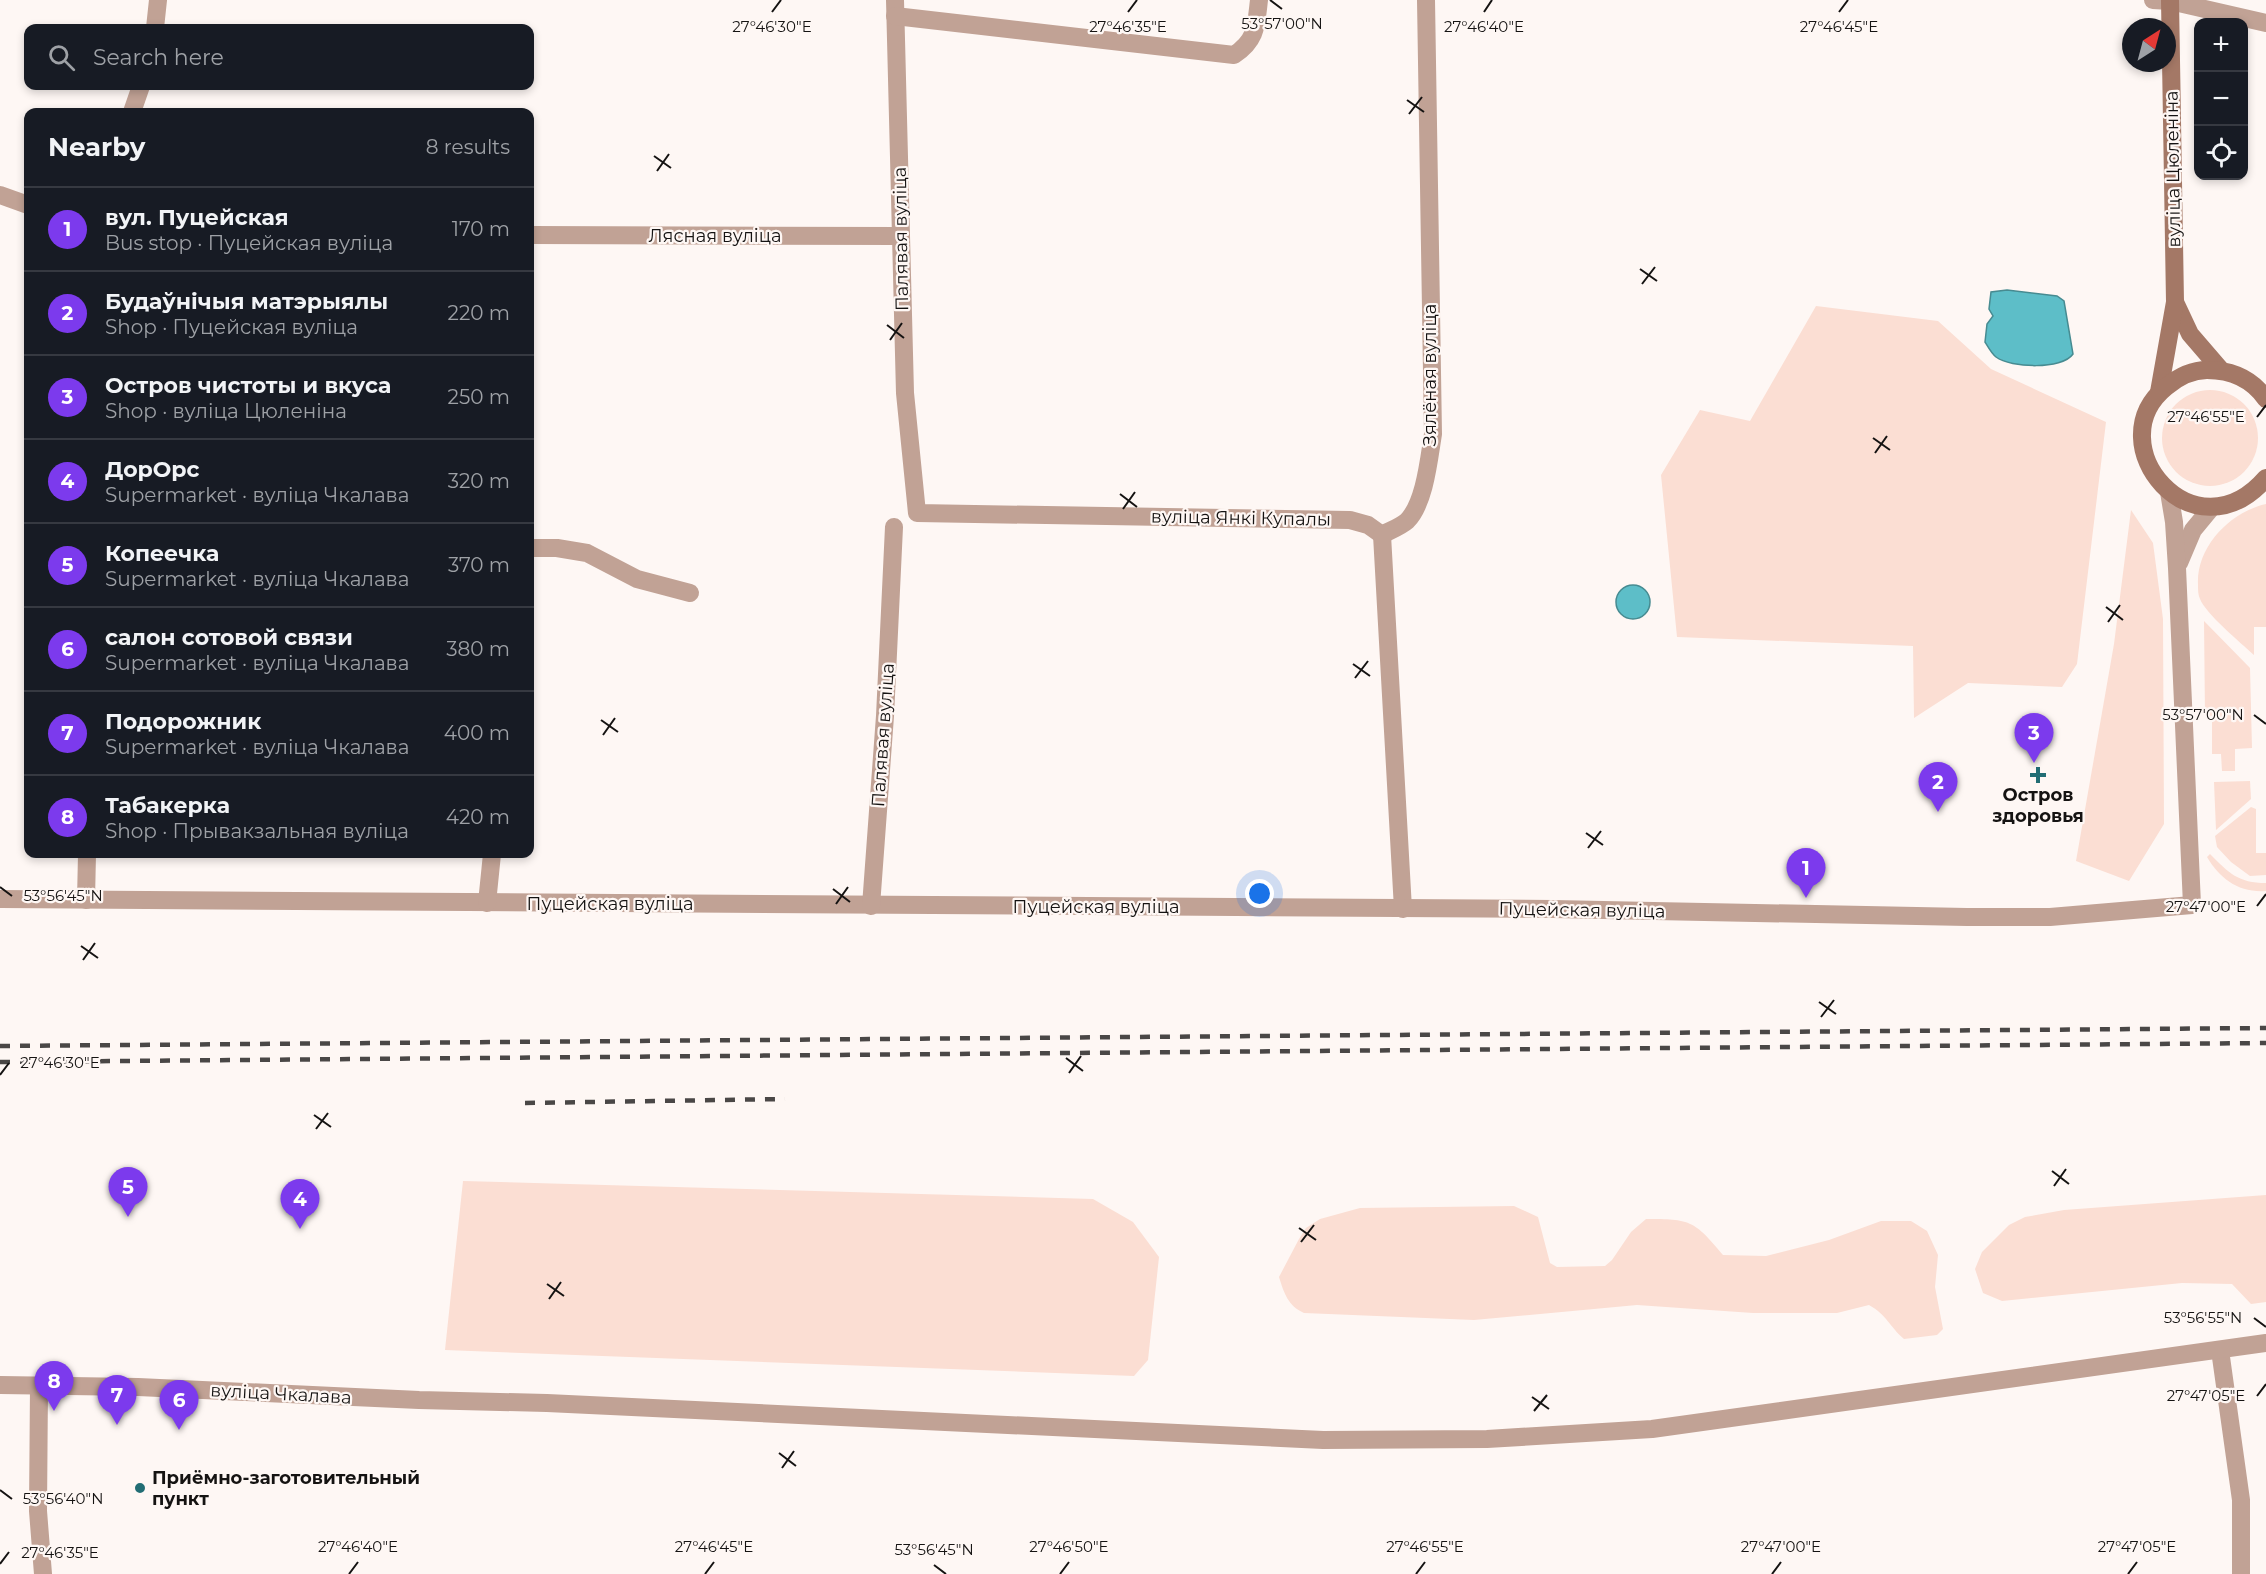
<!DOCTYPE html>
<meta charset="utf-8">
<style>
:root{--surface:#171b24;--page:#20242c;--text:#f1f3f6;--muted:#9ea1a6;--line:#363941;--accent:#7c3aed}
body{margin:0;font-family:Montserrat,sans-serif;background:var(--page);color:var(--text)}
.controls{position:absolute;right:18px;top:18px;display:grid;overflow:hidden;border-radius:12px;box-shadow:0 3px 9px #0003}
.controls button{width:54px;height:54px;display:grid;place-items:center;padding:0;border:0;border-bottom:2px solid var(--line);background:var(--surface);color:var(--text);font:30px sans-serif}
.compass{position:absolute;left:2122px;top:18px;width:54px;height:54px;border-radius:50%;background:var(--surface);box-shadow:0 3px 9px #0003;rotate:36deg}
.you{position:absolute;left:1260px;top:894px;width:21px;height:21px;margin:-15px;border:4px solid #fff;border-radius:50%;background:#1a73e8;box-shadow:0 0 0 9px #1a73e833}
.badge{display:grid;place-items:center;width:39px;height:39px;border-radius:50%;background:var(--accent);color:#fff;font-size:20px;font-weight:700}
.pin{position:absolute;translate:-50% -50px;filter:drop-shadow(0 2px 3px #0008)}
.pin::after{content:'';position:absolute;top:32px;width:21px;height:18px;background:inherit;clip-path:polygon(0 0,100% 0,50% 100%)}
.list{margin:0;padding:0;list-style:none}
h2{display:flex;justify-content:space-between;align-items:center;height:78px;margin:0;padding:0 24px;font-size:26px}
h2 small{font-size:20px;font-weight:400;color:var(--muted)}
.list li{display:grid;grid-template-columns:39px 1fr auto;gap:18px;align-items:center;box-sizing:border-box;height:84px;padding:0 24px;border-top:2px solid var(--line)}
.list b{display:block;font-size:22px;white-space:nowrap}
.list p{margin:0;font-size:20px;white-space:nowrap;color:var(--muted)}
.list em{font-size:20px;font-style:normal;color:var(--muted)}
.icon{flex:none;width:33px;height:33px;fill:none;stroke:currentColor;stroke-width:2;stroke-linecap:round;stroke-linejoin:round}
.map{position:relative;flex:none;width:2266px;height:1574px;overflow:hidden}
.search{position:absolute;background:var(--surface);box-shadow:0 3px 9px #0003;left:24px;top:24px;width:510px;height:66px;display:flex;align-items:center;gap:15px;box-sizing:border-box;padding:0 21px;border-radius:12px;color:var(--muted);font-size:22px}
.panel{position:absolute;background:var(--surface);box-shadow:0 3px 9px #0003;left:24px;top:108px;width:510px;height:750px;border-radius:12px}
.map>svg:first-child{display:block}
.green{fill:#fbded3}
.water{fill:#5dbec8;stroke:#478b91;stroke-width:1.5}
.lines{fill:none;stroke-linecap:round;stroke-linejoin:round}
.minor{stroke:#c1a295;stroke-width:18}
.tertiary{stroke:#c1a295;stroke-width:18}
.secondary{stroke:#a47866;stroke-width:18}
.rail{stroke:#4a4746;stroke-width:4.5;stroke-dasharray:10 10;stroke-linecap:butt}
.ticks{fill:none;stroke:#151312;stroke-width:2}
.poi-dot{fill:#226d74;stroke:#fef7f4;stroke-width:2}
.labels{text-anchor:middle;stroke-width:4.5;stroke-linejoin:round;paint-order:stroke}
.street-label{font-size:18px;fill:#151312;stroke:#fef7f4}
.poi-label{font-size:18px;font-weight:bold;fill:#151312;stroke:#fef7f4}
.ticks-label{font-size:15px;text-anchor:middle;fill:#151312;stroke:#fef7f4;stroke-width:4.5;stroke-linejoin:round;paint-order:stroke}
</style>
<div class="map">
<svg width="2266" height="1574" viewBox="0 0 2266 1574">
<rect width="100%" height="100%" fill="#fef7f4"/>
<g class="green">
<path d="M1816 306 1938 321 1991 369 2106 422 2077 664 2062 687 1968 683 1914 718 1913 646 1677 637 1661 475 1700 410 1750 421Z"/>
<circle cx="2210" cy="438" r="48"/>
<path d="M2266 504V627H2254V655C2240 642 2206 614 2200 599 2198 595 2198 590 2198 585 2196 547 2230 512 2266 504Z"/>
<path d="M2131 510 2153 543 2163 619 2164 824 2129 881 2076 861 2114 644Z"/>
<path d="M2204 621 2250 668 2252 748 2235 749V771H2222L2221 754H2212V716H2205Z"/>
<path d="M2250 781 2251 799 2216 830 2214 782Z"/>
<path d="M2251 807 2256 809V853H2266V875L2250 876 2231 862 2217 847 2215 836Z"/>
<path d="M2210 854C2229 873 2238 883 2266 883V891C2239 893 2220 879 2207 857Z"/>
<path d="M463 1181 1093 1199 1133 1222 1159 1257 1148 1360 1134 1376 445 1350Z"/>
<path d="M2266 1195V1302L2251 1304 2232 1284 2182 1283 2002 1301 1983 1293 1975 1269 1982 1252 2009 1225 2025 1217 2064 1210Z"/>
<path d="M1514 1206 1538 1217 1550 1263 1557 1267 1605 1266 1612 1260 1631 1232 1646 1219C1690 1219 1694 1220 1723 1255L1766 1256 1829 1240 1881 1221H1911L1927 1231 1938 1255 1935 1287 1943 1329 1937 1335 1904 1339C1889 1326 1887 1315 1869 1305L1837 1313H1753L1637 1305 1474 1320 1304 1313C1288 1306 1284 1293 1279 1277L1299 1239 1306 1228 1320 1219 1360 1208Z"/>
</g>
<g class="water">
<path d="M2007 290 2057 296 2064 301 2073 354C2062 370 2011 368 1996 357 1992 354 1988 347 1985 342L1987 324 1993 316 1989 309 1991 292Z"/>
<circle cx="1633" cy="602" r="17"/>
</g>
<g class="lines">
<g class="minor">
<path d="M895 0 905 393 917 513 1350 520 1368 525 1382 535"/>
<path d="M2153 0 2170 1 2266 23"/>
<path d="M895 16 1234 55C1257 40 1256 25 1259 0"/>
<path d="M155 28 158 0"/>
<path d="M132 112 141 86"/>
<path d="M0 195 28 205"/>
<path d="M530 235 901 236"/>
<path d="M1382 535C1389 531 1400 527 1407 521 1425 503 1429 458 1433 434L1426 0"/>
<path d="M1382 535 1403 909"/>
<path d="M530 548H557L587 553 637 579 690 593"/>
<path d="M2179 563 2193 530 2212 507"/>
<path d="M0 899 1553 909 1967 917H2050L2192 905 2177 568 2174 522 2169 492"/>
<path d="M86 900 87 854"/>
<path d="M487 903 492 854"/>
<path d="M871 906 885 716 894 527"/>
<path d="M2220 1350 2241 1500V1574"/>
<path d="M39 1386 38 1511 43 1574"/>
</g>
<path class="tertiary" d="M0 1385 138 1387 419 1400 547 1403 1323 1440 1487 1439 1652 1429 2266 1343"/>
<g class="secondary">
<path d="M2175 302 2190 334 2221 370"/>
<path d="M2159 392 2175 302 2170 0"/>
<path d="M2266 399C2252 379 2231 370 2207 370 2191 370 2178 377 2166 387 2096 444 2194 561 2266 478"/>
</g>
<g class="rail">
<path d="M0 1046 2266 1028"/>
<path d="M0 1062 2266 1043"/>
<path d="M525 1103 785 1099"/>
</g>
</g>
<path class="ticks" d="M1270 0 1282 9M772 12 781 0M1128 12 1137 0M1484 12 1492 0M1839 12 1848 0M1407 100 1424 112M1409 114 1422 97M654 156 671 168M657 171 669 154M1640 269 1657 281M1642 284 1655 267M887 325 904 338M890 340 902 323M2257 417 2266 405M1873 438 1890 450M1875 453 1887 436M1120 494 1137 507M1123 509 1135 492M2106 607 2123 620M2108 622 2120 605M1353 664 1370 676M1355 678 1368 661M2254 715 2266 724M601 720 618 732M603 735 615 718M1586 833 1603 845M1588 848 1601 831M0 887 12 896M833 889 850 902M836 904 848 887M2257 906 2266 894M81 946 98 958M83 960 95 943M1819 1002 1836 1014M1821 1017 1834 1000M1066 1058 1083 1071M1069 1073 1081 1056M0 1075 9 1063M314 1115 331 1127M316 1129 328 1113M2052 1171 2069 1184M2054 1186 2066 1169M1299 1228 1316 1240M1301 1242 1314 1225M547 1284 564 1296M549 1299 561 1282M2254 1318 2266 1327M2257 1396 2266 1384M1532 1397 1549 1409M1534 1411 1547 1395M779 1453 796 1466M782 1468 794 1451M0 1490 12 1499M0 1564 9 1552M934 1565 946 1574M349 1574 358 1562M705 1574 714 1562M1060 1574 1069 1562M1416 1574 1425 1562M1772 1574 1781 1562M2128 1574 2137 1562"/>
<g class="poi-dot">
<path d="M2035 766h6v6h6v6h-6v6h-6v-6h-6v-6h6z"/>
<circle cx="140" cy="1488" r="6"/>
</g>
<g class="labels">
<g class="street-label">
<text transform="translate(2173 169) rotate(-91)" y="6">вуліца Цюленіна</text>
<text x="715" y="242">Лясная вуліца</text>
<text transform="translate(901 239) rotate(-91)" y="6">Палявая вуліца</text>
<text transform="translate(1430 375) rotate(-90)" y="6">Зялёная вуліца</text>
<text transform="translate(1241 518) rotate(1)" y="6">вуліца Янкі Купалы</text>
<text transform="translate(883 735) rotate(-86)" y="6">Палявая вуліца</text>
<text x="610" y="910">Пуцейская вуліца</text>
<text x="1096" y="913">Пуцейская вуліца</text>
<text transform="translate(1582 910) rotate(1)" y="6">Пуцейская вуліца</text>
<text transform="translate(281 1394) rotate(3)" y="6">вуліца Чкалава</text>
</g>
<g class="poi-label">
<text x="2038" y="801">Остров<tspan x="2038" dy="21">здоровья</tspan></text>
<text x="152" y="1484" text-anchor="start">Приёмно-заготовительный<tspan x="152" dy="21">пункт</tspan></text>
</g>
</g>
<g class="ticks-label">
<text x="1282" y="29">53°57'00"N</text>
<text x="772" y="32">27°46'30"E</text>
<text x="1128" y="32">27°46'35"E</text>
<text x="1484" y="32">27°46'40"E</text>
<text x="1839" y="32">27°46'45"E</text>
<text x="2206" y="422">27°46'55"E</text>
<text x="2203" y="720">53°57'00"N</text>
<text x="63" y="901">53°56'45"N</text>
<text x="2206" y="912">27°47'00"E</text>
<text x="60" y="1068">27°46'30"E</text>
<text x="2203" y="1323">53°56'55"N</text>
<text x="2206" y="1401">27°47'05"E</text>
<text x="63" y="1504">53°56'40"N</text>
<text x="358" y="1552">27°46'40"E</text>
<text x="714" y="1552">27°46'45"E</text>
<text x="1069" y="1552">27°46'50"E</text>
<text x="1425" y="1552">27°46'55"E</text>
<text x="1781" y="1552">27°47'00"E</text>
<text x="2137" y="1552">27°47'05"E</text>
<text x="934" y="1555">53°56'45"N</text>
<text x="60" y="1558">27°46'35"E</text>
</g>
</svg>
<div class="controls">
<button>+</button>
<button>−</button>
<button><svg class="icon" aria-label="locate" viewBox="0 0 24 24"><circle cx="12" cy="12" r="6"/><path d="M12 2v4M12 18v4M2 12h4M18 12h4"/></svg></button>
</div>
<svg class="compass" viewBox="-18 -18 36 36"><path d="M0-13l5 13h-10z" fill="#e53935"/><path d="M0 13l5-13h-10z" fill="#9ea1a6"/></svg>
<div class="you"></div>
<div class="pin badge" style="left:1806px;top:898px">1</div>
<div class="pin badge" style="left:1938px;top:812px">2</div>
<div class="pin badge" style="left:2034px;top:763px">3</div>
<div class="pin badge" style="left:300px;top:1229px">4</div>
<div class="pin badge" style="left:128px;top:1217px">5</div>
<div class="pin badge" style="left:179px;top:1430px">6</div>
<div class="pin badge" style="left:117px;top:1425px">7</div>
<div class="pin badge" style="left:54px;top:1411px">8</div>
<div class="search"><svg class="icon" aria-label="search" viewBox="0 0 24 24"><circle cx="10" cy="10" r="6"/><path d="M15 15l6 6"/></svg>Search here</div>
<section class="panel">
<h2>Nearby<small>8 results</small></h2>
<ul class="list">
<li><span class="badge">1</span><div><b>вул. Пуцейская</b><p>Bus stop · Пуцейская вуліца</p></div><em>170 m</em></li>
<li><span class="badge">2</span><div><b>Будаўнічыя матэрыялы</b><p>Shop · Пуцейская вуліца</p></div><em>220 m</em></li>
<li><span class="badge">3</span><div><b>Остров чистоты и вкуса</b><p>Shop · вуліца Цюленіна</p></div><em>250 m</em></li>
<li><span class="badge">4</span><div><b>ДорОрс</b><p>Supermarket · вуліца Чкалава</p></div><em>320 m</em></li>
<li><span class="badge">5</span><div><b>Копеечка</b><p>Supermarket · вуліца Чкалава</p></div><em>370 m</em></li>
<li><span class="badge">6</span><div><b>салон сотовой связи</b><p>Supermarket · вуліца Чкалава</p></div><em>380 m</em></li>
<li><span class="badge">7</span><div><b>Подорожник</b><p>Supermarket · вуліца Чкалава</p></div><em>400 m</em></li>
<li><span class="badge">8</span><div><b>Табакерка</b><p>Shop · Прывакзальная вуліца</p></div><em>420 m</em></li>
</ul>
</section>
</div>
